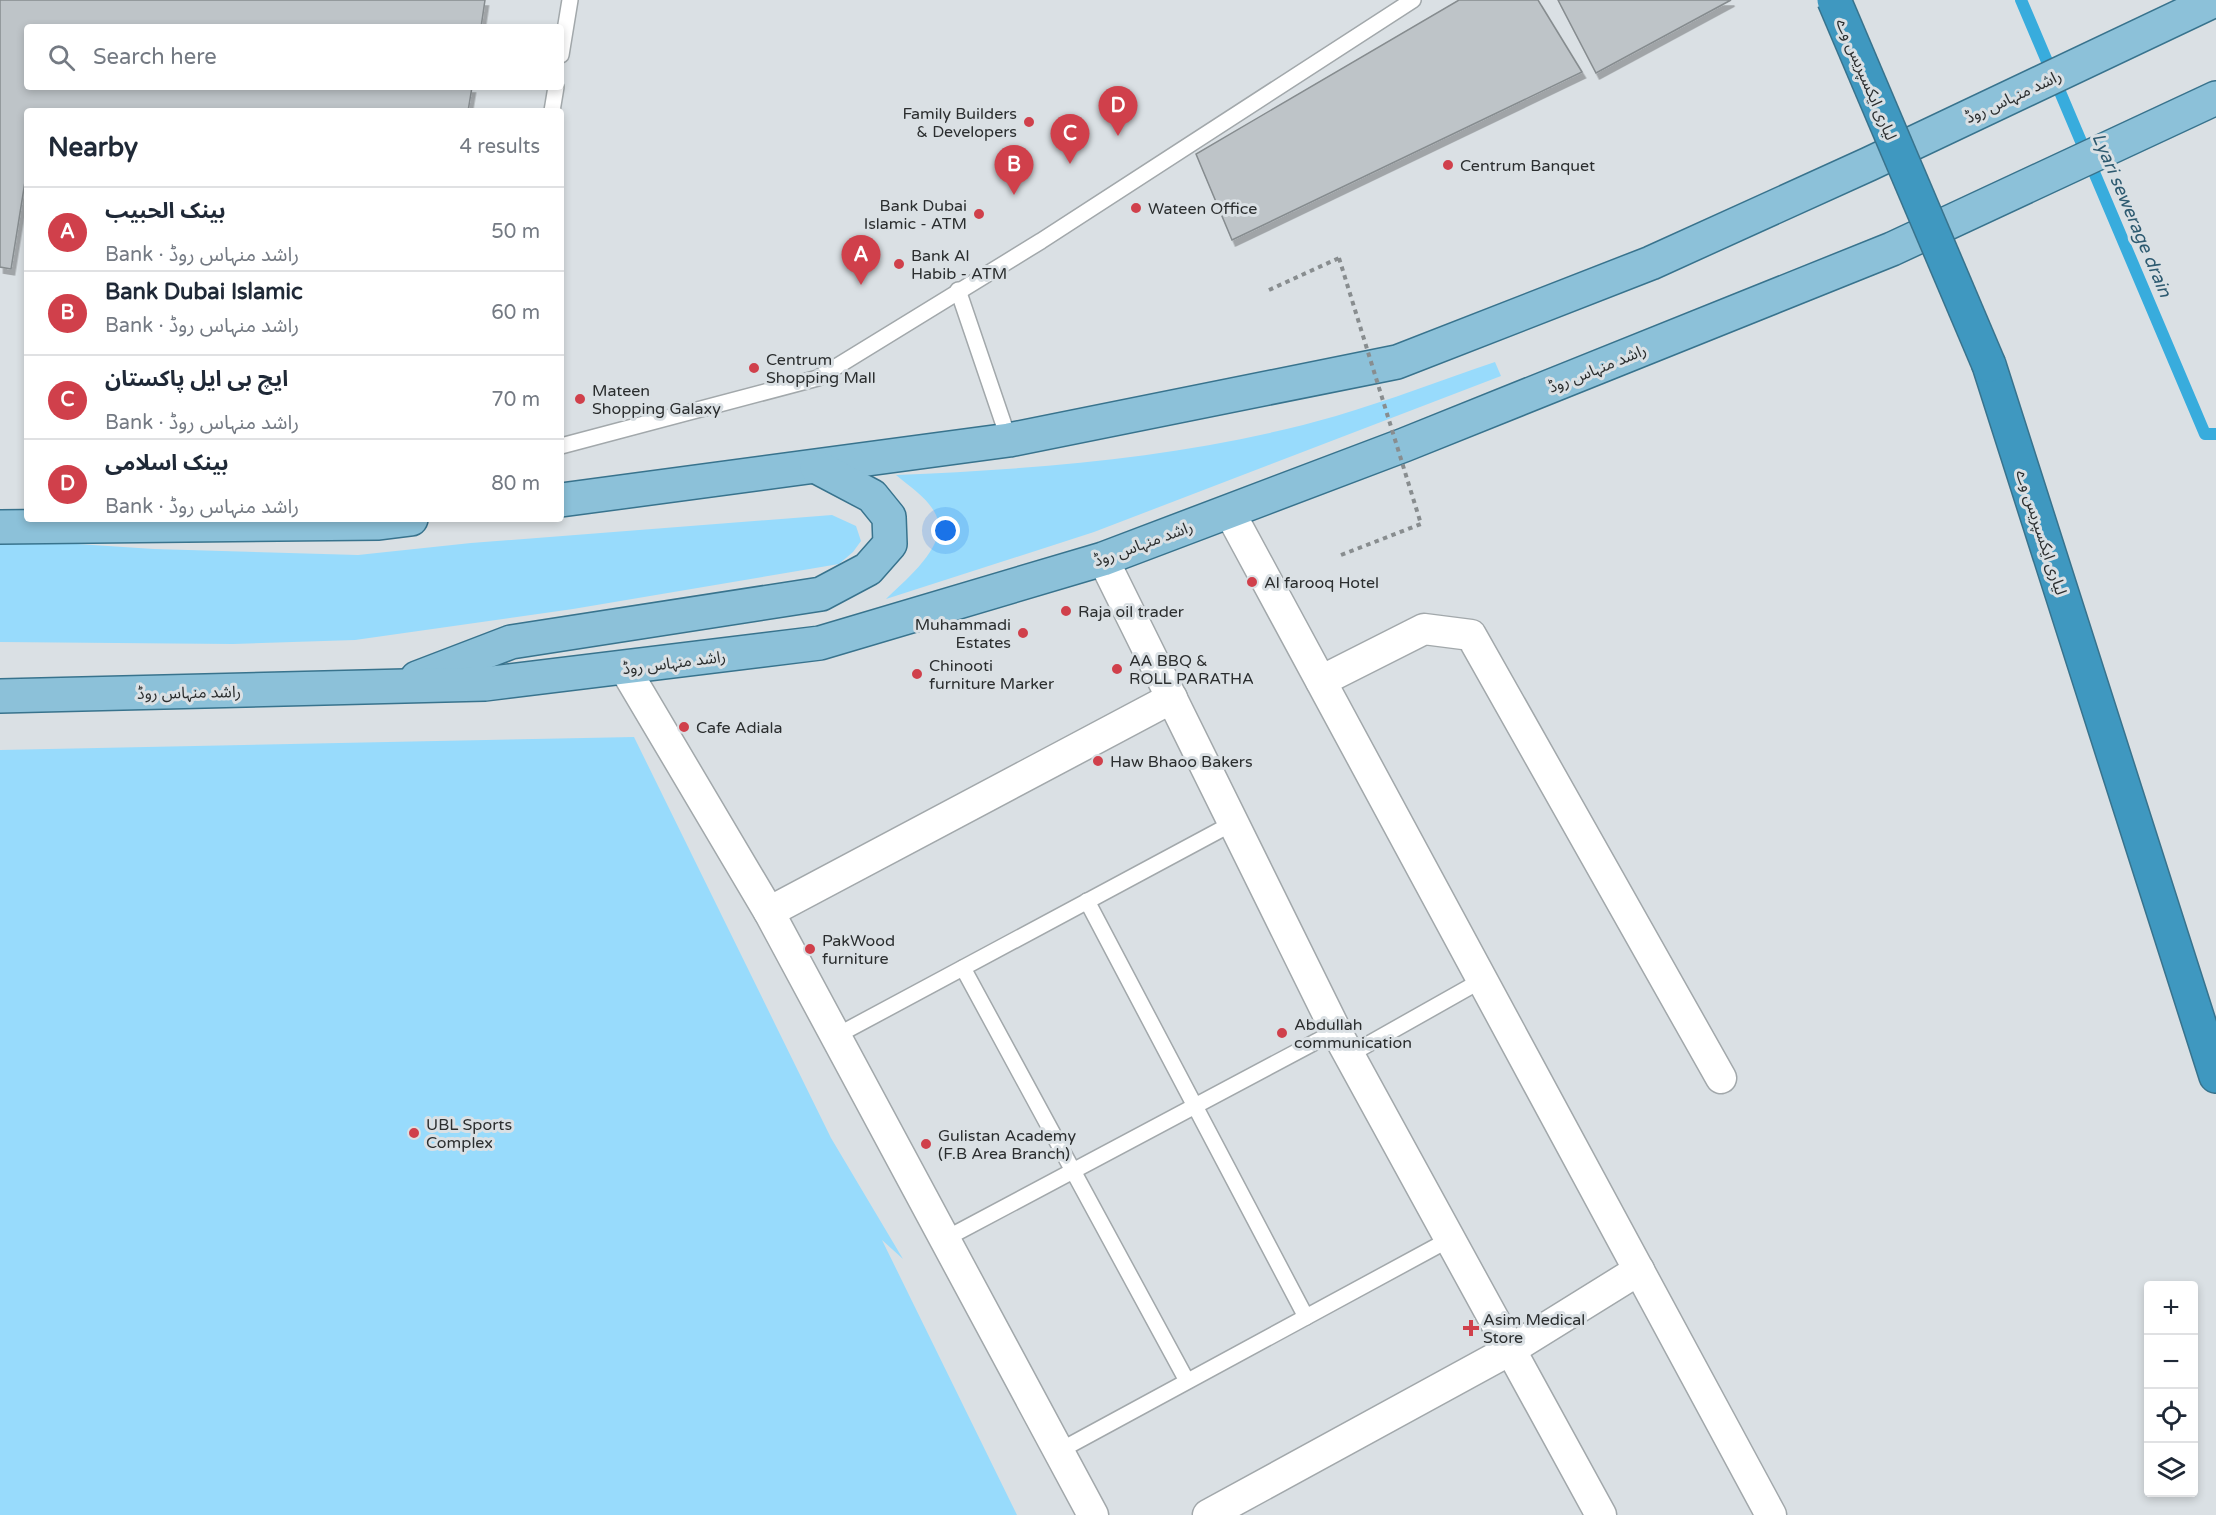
<!DOCTYPE html>
<meta charset="utf-8">
<style>
:root{--surface:#fff;--page:#f6f6f7;--text:#1f2937;--muted:#747a83;--line:#e0e1e3;--accent:#d0404b}
body{margin:0;font-family:"Varela Round","Noto Sans Arabic",sans-serif;background:var(--page);color:var(--text)}
.controls{position:absolute;right:18px;bottom:18px;display:grid;overflow:hidden;border-radius:6px;box-shadow:0 3px 9px #0003}
.controls button{width:54px;height:54px;display:grid;place-items:center;padding:0;border:0;border-bottom:2px solid var(--line);background:var(--surface);color:var(--text);font:30px sans-serif}
.you{position:absolute;left:946px;top:531px;width:21px;height:21px;margin:-15px;border:4px solid #fff;border-radius:50%;background:#1a73e8;box-shadow:0 0 0 9px #1a73e833}
.badge{display:grid;place-items:center;width:39px;height:39px;border-radius:50%;background:var(--accent);color:#fff;font-size:20px;font-weight:700}
.pin{position:absolute;translate:-50% -50px;filter:drop-shadow(0 2px 3px #0008)}
.pin::after{content:'';position:absolute;top:32px;width:21px;height:18px;background:inherit;clip-path:polygon(0 0,100% 0,50% 100%)}
.list{margin:0;padding:0;list-style:none}
h2{display:flex;justify-content:space-between;align-items:center;height:78px;margin:0;padding:0 24px;font-size:26px}
h2 small{font-size:20px;font-weight:400;color:var(--muted)}
.list li{display:grid;grid-template-columns:39px 1fr auto;gap:18px;align-items:center;box-sizing:border-box;height:84px;padding:0 24px;border-top:2px solid var(--line)}
.list b{display:block;font-size:22px;white-space:nowrap}
.list p{margin:0;font-size:20px;white-space:nowrap;color:var(--muted)}
.list em{font-size:20px;font-style:normal;color:var(--muted)}
.icon{flex:none;width:33px;height:33px;fill:none;stroke:currentColor;stroke-width:2;stroke-linecap:round;stroke-linejoin:round}
.map{position:relative;flex:none;width:2216px;height:1515px;overflow:hidden}
.search{position:absolute;background:var(--surface);box-shadow:0 3px 9px #0003;left:24px;top:24px;width:540px;height:66px;display:flex;align-items:center;gap:15px;box-sizing:border-box;padding:0 21px;border-radius:6px;color:var(--muted);font-size:22px}
.panel{position:absolute;background:var(--surface);box-shadow:0 3px 9px #0003;left:24px;top:108px;width:540px;height:414px;border-radius:6px}
.map>svg:first-child{display:block}
.green{fill:#98dbfc}
.lines{fill:none;stroke-linecap:round;stroke-linejoin:round}
.stream{stroke:#38acdd;stroke-width:12}
.building{fill:#bec4c8;stroke:#868c8f;stroke-width:1.5;filter:url(#shadow)}
.service-casing{stroke:#a2a8ab;stroke-width:18}
.minor-casing{stroke:#a2a8ab;stroke-width:33}
.primary-casing{stroke:#38738d;stroke-width:36}
.motorway-casing{stroke:#38738d;stroke-width:36}
.path{stroke:#888d8f;stroke-width:4;stroke-dasharray:4.5 4.5;stroke-linecap:butt}
.service{stroke:#fff;stroke-width:15}
.minor{stroke:#fff;stroke-width:30}
.primary{stroke:#8cc1d9;stroke-width:33}
.motorway{stroke:#3f98c0;stroke-width:33}
.motorway-bridge-casing{stroke:#38738d;stroke-width:36;stroke-linecap:butt}
.path-bridge{stroke:#888d8f;stroke-width:4;stroke-dasharray:4.5 4.5;stroke-linecap:butt}
.motorway-bridge{stroke:#3f98c0;stroke-width:33}
.poi-dot{fill:#d0404b;stroke:#dae0e4;stroke-width:2}
.labels{text-anchor:middle;stroke-width:6;stroke-linejoin:round;paint-order:stroke}
.street-label{font-size:16px;fill:#2b2e2f;stroke:#dae0e4}
.poi-label{font-size:16px;fill:#2b2e2f;stroke:#dae0e4;text-anchor:start}
.water-label{font-size:18px;font-style:italic;fill:#2d5a70;stroke:#dae0e4}
</style>
<div class="map">
<svg width="2216" height="1515" viewBox="0 0 2216 1515">
<defs>
<filter id="shadow"><feDropShadow dx="3.5" dy="6" stdDeviation="0" flood-color="#0004"/></filter>
</defs>
<rect width="100%" height="100%" fill="#dae0e4"/>
<g class="green">
<path d="M1495 362 1501 376 1094 532 886 599C905 580 950 545 936 515 929 499 909 486 896 475 1043 469 1193 457 1336 416 1390 400 1442 380 1495 362Z"/>
<path d="M832 515 856 526 861 541 853 552 839 564 573 609 355 640 233 644 0 642V539L154 549 358 555 471 543Z"/>
<path d="M634 737 831 1138 903 1259 882 1240 1017 1515H0V750Z"/>
</g>
<g class="lines">
<path class="stream" d="M2021 0 2205 434H2216"/>
</g>
<g class="building">
<path d="M0 0H485L481 27H27V87H472L468 111H27V169L11 269 0 267Z"/>
<path d="M1459 0H1538L1582 72 1232 240 1196 154Z"/>
<path d="M1558 0H1731L1596 73Z"/>
</g>
<g class="lines">
<g class="service-casing">
<g id="service">
<path d="M561 55 570 0"/>
<path d="M552 111 556 87"/>
<path d="M958 290 1009 440"/>
<path d="M561 446 818 378 1041 241 1413 0"/>
<path d="M1087 901 1306 1317"/>
<path d="M963 968 1187 1381"/>
<path d="M836 1036 1233 823"/>
<path d="M1349 1055 1482 980"/>
<path d="M945 1239 1336 1031"/>
<path d="M1059 1451 1450 1239"/>
</g>
</g>
<g class="minor-casing">
<g id="minor">
<path d="M1229 511 1771 1515"/>
<path d="M1103 559 1336 1031 1601 1515"/>
<path d="M625 669 769 912 1093 1515"/>
<path d="M1321 681 1424 629 1471 635 1721 1078"/>
<path d="M769 912 1172 698"/>
<path d="M1208 1515 1510 1350 1639 1270"/>
</g>
</g>
<g class="primary-casing">
<g id="primary">
<path d="M561 500 1009 440 1397 362 1651 263 1869 164 2215 0"/>
<path d="M0 527 379 523 411 519"/>
<path d="M417 678 511 642 821 594 868 569 890 544 889 517 872 496 817 467"/>
<path d="M0 696 485 684 820 643 1103 559 1404 445 1892 249 2216 98"/>
</g>
</g>
<g class="motorway-casing">
<path id="motorway" d="M1989 365 2216 1076"/>
</g>
<g class="path">
<path d="M1269 290 1339 258"/>
<path d="M1341 555 1421 524"/>
</g>
<use href="#service" class="service"/>
<use href="#minor" class="minor"/>
<use href="#primary" class="primary"/>
<use href="#motorway" class="motorway"/>
<g class="motorway-bridge-casing">
<path id="motorway-bridge" d="M1834 0 1989 365"/>
</g>
<path class="path-bridge" d="M1339 258 1421 524"/>
<use href="#motorway-bridge" class="motorway-bridge"/>
</g>
<g class="poi-dot">
<circle cx="1029" cy="122" r="6"/>
<circle cx="1448" cy="165" r="6"/>
<circle cx="1136" cy="208" r="6"/>
<circle cx="979" cy="214" r="6"/>
<circle cx="899" cy="264" r="6"/>
<circle cx="754" cy="368" r="6"/>
<circle cx="580" cy="399" r="6"/>
<circle cx="1252" cy="582" r="6"/>
<circle cx="1066" cy="611" r="6"/>
<circle cx="1023" cy="633" r="6"/>
<circle cx="1117" cy="669" r="6"/>
<circle cx="917" cy="674" r="6"/>
<circle cx="684" cy="727" r="6"/>
<circle cx="1098" cy="761" r="6"/>
<circle cx="810" cy="949" r="6"/>
<circle cx="1282" cy="1033" r="6"/>
<circle cx="414" cy="1133" r="6"/>
<circle cx="926" cy="1144" r="6"/>
<path d="M1468 1319h6v6h6v6h-6v6h-6v-6h-6v-6h6z"/>
</g>
<g class="labels">
<g class="street-label">
<text transform="translate(1867 79) rotate(67)" y="6">لیاری ایکسپریس وے</text>
<text transform="translate(2013 96) rotate(-25)" y="6">راشد منہاس روڈ</text>
<text transform="translate(1597 368) rotate(-22)" y="6">راشد منہاس روڈ</text>
<text transform="translate(2042 532) rotate(72)" y="6">لیاری ایکسپریس وے</text>
<text transform="translate(1143 543) rotate(-20)" y="6">راشد منہاس روڈ</text>
<text transform="translate(674 662) rotate(-7)" y="6">راشد منہاس روڈ</text>
<text transform="translate(189 692) rotate(-1)" y="6">راشد منہاس روڈ</text>
</g>
<g class="poi-label">
<text x="1017" y="119" text-anchor="end">Family Builders<tspan x="1017" dy="18">&amp; Developers</tspan></text>
<text x="1460" y="171">Centrum Banquet</text>
<text x="967" y="211" text-anchor="end">Bank Dubai<tspan x="967" dy="18">Islamic - ATM</tspan></text>
<text x="1148" y="214">Wateen Office</text>
<text x="911" y="261">Bank Al<tspan x="911" dy="18">Habib - ATM</tspan></text>
<text x="766" y="365">Centrum<tspan x="766" dy="18">Shopping Mall</tspan></text>
<text x="592" y="396">Mateen<tspan x="592" dy="18">Shopping Galaxy</tspan></text>
<text x="1264" y="588">Al farooq Hotel</text>
<text x="1078" y="617">Raja oil trader</text>
<text x="1011" y="630" text-anchor="end">Muhammadi<tspan x="1011" dy="18">Estates</tspan></text>
<text x="1129" y="666">AA BBQ &amp;<tspan x="1129" dy="18">ROLL PARATHA</tspan></text>
<text x="929" y="671">Chinooti<tspan x="929" dy="18">furniture Marker</tspan></text>
<text x="696" y="733">Cafe Adiala</text>
<text x="1110" y="767">Haw Bhaoo Bakers</text>
<text x="822" y="946">PakWood<tspan x="822" dy="18">furniture</tspan></text>
<text x="1294" y="1030">Abdullah<tspan x="1294" dy="18">communication</tspan></text>
<text x="426" y="1130">UBL Sports<tspan x="426" dy="18">Complex</tspan></text>
<text x="938" y="1141">Gulistan Academy<tspan x="938" dy="18">(F.B Area Branch)</tspan></text>
<text x="1483" y="1325">Asim Medical<tspan x="1483" dy="18">Store</tspan></text>
</g>
<g class="water-label">
<text transform="translate(2132 215) rotate(67)" y="6">Lyari sewerage drain</text>
</g>
</g>
</svg>
<div class="controls">
<button>+</button>
<button>−</button>
<button><svg class="icon" aria-label="locate" viewBox="0 0 24 24"><circle cx="12" cy="12" r="6"/><path d="M12 2v4M12 18v4M2 12h4M18 12h4"/></svg></button>
<button><svg class="icon" aria-label="layers" viewBox="0 0 24 24"><path d="M12 4l9 5-9 5-9-5zM3 14l9 5 9-5"/></svg></button>
</div>
<div class="you"></div>
<div class="pin badge" style="left:861px;top:285px">A</div>
<div class="pin badge" style="left:1014px;top:195px">B</div>
<div class="pin badge" style="left:1070px;top:164px">C</div>
<div class="pin badge" style="left:1118px;top:136px">D</div>
<div class="search"><svg class="icon" aria-label="search" viewBox="0 0 24 24"><circle cx="10" cy="10" r="6"/><path d="M15 15l6 6"/></svg>Search here</div>
<section class="panel">
<h2>Nearby<small>4 results</small></h2>
<ul class="list">
<li><span class="badge">A</span><div><b>بينک الحبيب</b><p>Bank · راشد منہاس روڈ</p></div><em>50 m</em></li>
<li><span class="badge">B</span><div><b>Bank Dubai Islamic</b><p>Bank · راشد منہاس روڈ</p></div><em>60 m</em></li>
<li><span class="badge">C</span><div><b>ایچ بی ایل پاکستان</b><p>Bank · راشد منہاس روڈ</p></div><em>70 m</em></li>
<li><span class="badge">D</span><div><b>بینک اسلامی</b><p>Bank · راشد منہاس روڈ</p></div><em>80 m</em></li>
</ul>
</section>
</div>
